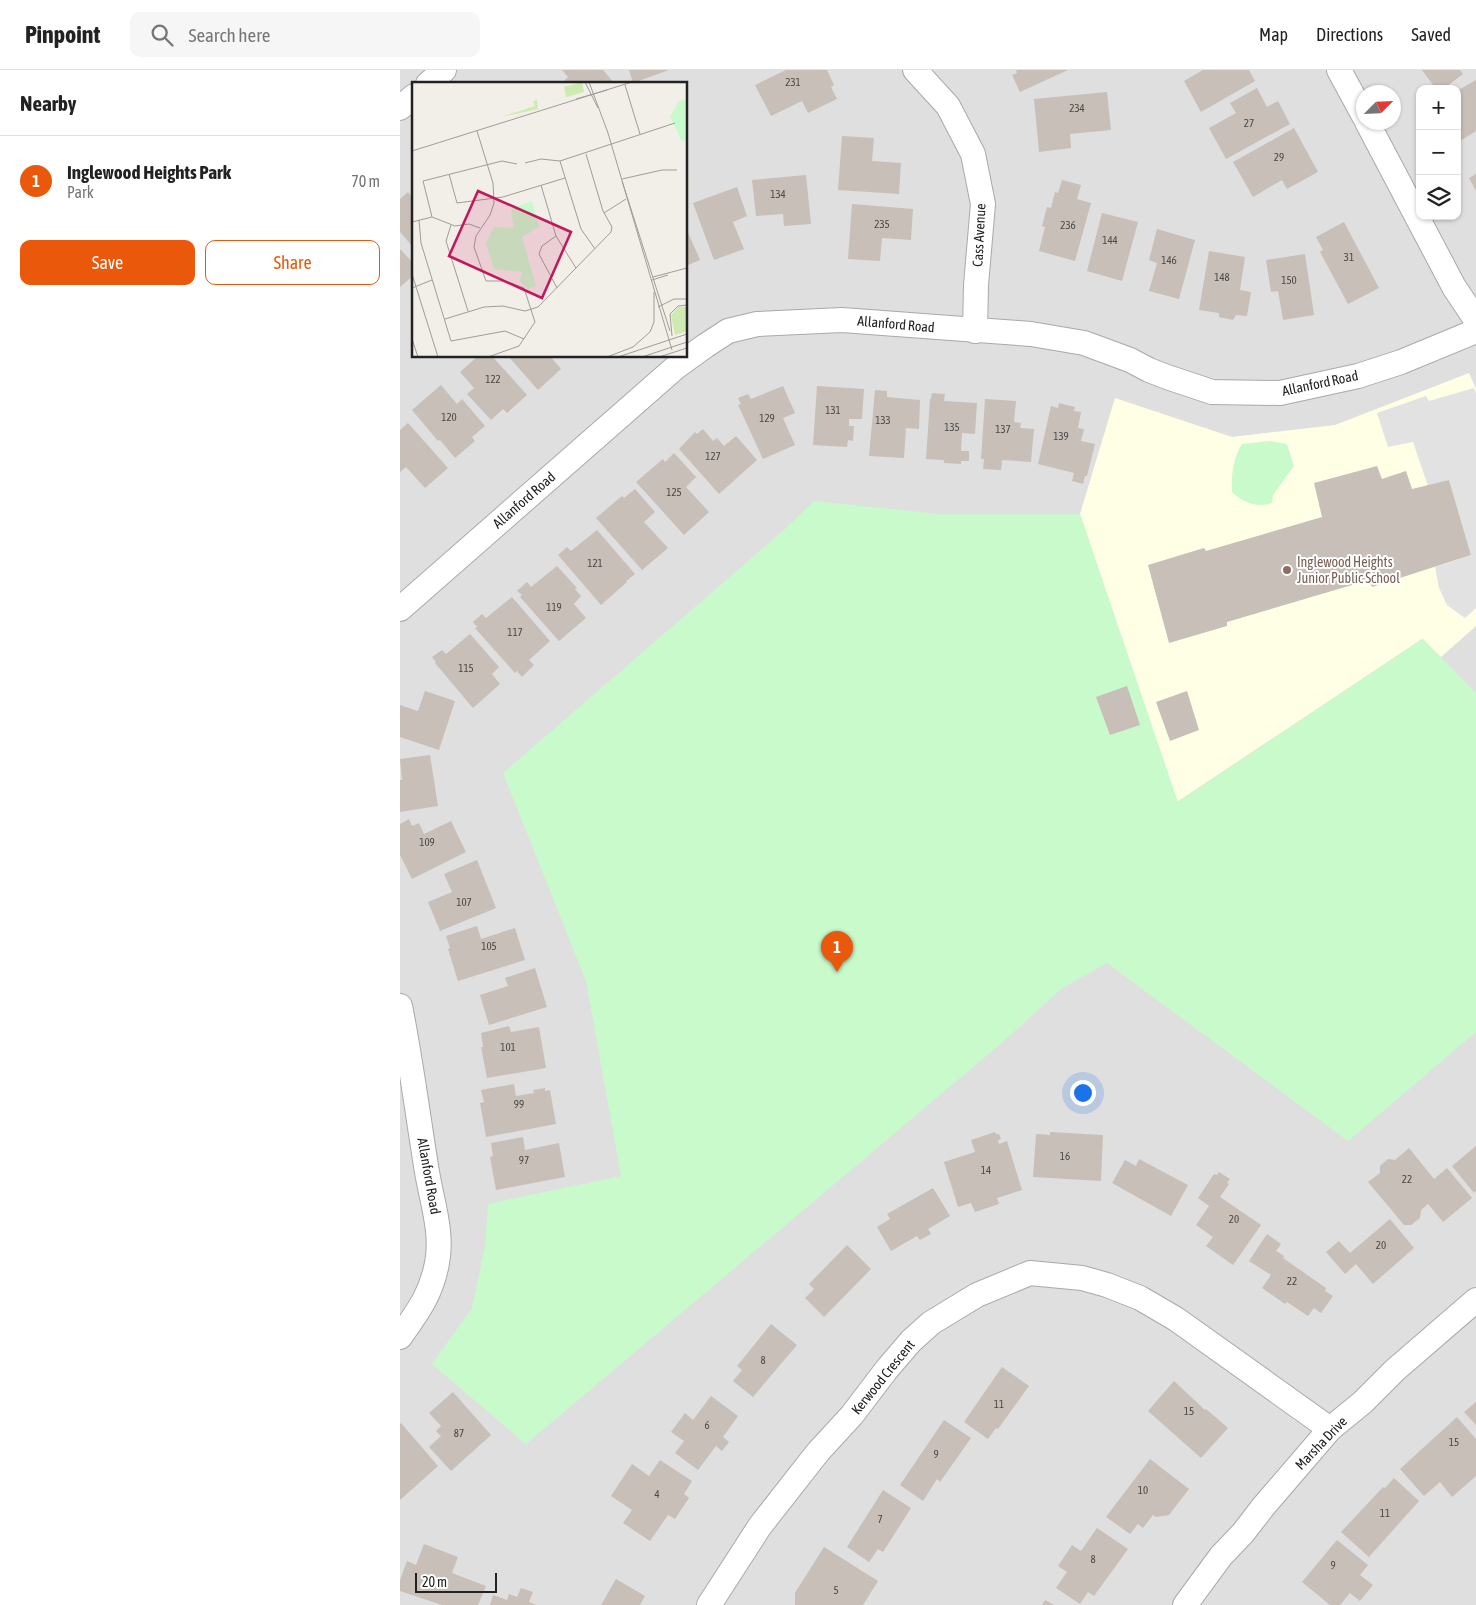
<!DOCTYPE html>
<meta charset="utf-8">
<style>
:root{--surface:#fff;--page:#f6f6f6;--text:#222;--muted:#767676;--line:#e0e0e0;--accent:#ea580c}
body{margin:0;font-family:"Asap Condensed",sans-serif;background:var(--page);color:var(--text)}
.controls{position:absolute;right:15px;top:15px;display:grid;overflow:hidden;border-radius:10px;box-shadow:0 1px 4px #0004}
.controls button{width:45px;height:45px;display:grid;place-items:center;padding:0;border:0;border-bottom:1px solid var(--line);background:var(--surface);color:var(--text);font:25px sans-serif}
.compass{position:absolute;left:956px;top:15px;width:45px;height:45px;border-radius:50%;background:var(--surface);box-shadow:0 1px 4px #0004;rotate:66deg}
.scale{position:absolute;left:15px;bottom:12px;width:82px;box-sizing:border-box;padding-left:5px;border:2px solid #222;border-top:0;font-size:14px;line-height:18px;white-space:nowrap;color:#222;-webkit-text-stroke:4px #fff;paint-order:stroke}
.you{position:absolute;left:682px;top:1022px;width:18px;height:18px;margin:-12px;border:4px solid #fff;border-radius:50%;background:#1a73e8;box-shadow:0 0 0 8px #1a73e833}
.badge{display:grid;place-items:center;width:32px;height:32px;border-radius:50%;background:var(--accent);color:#fff;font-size:16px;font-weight:700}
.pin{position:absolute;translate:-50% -41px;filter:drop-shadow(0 1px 2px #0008)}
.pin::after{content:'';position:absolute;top:26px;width:18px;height:15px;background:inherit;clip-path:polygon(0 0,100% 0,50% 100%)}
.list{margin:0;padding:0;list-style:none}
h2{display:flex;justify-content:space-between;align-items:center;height:65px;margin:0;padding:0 20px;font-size:21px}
h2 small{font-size:16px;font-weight:400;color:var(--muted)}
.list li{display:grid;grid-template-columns:32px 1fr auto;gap:15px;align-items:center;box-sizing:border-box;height:90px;padding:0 20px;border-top:1px solid var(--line)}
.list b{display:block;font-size:19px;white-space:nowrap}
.list p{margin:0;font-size:16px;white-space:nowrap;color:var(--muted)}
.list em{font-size:16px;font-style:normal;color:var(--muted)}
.actions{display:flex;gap:10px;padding:15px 20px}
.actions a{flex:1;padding:11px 0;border:1px solid var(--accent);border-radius:10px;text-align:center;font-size:18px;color:var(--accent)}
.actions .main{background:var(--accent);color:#fff}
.icon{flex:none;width:28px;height:28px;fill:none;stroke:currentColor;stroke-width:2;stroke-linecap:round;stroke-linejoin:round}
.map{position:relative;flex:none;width:1076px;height:1535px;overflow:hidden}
header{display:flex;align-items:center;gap:30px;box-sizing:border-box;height:70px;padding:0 25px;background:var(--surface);border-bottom:1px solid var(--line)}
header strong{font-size:24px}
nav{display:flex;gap:28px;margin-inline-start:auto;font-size:18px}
.search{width:350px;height:45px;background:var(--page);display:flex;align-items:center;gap:12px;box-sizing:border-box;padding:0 18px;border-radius:10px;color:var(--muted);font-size:19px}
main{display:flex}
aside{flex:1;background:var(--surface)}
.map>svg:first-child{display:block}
.residential{fill:#e0dfdf;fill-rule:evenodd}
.education{fill:#ffffe5}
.park{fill:#c8facc}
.parking{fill:#e2e2e2}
.building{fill:#c7bfb8}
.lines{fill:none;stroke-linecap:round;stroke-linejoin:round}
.street-casing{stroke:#a9a9a9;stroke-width:26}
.street{stroke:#fff;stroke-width:24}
.education-dot{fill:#8d6e63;stroke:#fff;stroke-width:2}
.labels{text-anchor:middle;stroke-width:4;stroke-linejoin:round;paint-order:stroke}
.number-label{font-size:11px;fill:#4b4948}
.street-label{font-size:14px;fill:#222;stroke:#fff}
.education-label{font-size:14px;fill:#785e54;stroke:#fff;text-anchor:start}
.inset-road{fill:none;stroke:#9f9d99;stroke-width:1}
.view{fill:#c2185b;fill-opacity:0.15;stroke:#c2185b;stroke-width:2.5}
.inset-edge{fill:none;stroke:#222;stroke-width:2.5}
</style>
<header>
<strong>Pinpoint</strong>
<div class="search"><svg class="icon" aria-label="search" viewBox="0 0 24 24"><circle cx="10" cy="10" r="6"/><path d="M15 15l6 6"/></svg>Search here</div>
<nav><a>Map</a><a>Directions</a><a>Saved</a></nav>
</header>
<main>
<aside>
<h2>Nearby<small></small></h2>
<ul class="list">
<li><span class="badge">1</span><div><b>Inglewood Heights Park</b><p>Park</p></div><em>70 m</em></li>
</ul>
<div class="actions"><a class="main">Save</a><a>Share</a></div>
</aside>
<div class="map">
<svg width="1076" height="1535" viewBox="0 0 1076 1535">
<rect width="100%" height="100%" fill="#f2efe9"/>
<path class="residential" d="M0 0H1076V1535H0ZM14 14H286V286H14ZM1020 19H1057V146H1020ZM964 22H994V52H964Z"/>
<path class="education" d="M1069 303 1076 319V556L1041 587 1022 569 777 732 680 444 715 328 832 367 935 355Z"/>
<g class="park">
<path d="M870 371 887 374 894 396 873 425 872 433C857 438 844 433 832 422 831 406 833 388 842 374Z"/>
<path d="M414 431 539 444H680L778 732 1023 569 1076 623V962L948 1071 707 893 661 919 604 971 126 1374 32 1294 72 1238 85 1176 88 1134 221 1106 186 911 103 703 384 460Z"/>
</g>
<path class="parking" d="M1074 318 1076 323V538L1065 548 1047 535 1039 518 1035 497 1071 485 1049 410 1028 416 1013 372 988 377 977 343 1026 326 1029 331Z"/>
<g class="building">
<path d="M162 0H203L215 14H167L164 11 168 7Z"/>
<path d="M229 0H269L233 13Z"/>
<path d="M386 0H427L434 15 431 17 437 29 408 43 402 31 371 46 355 15Z"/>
<path d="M616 0H668L620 22 612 5 617 3Z"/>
<path d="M803 0H849L855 11 801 42 784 11Z"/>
<path d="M1022 0H1060L1063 4 1043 19H1036Z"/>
<path d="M1076 10V61L1057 73V21Z"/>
<path d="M857 18 867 37 878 31 890 54 826 89 809 58 836 43 830 33Z"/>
<path d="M707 22 711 60 670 64 671 78 639 82 634 29Z"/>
<path d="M894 58 918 102 887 119 882 110 853 127 833 92Z"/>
<path d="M442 66 474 68 472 91 501 93 499 124 438 120Z"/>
<path d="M1076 104V121L1069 108Z"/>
<path d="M406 105 411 154 384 156 383 144 356 146 352 110Z"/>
<path d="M662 110 681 115 677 129 691 133 675 191 639 181 645 157 642 156 647 137 651 138 655 122 658 123Z"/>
<path d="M337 117 347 146 333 152 344 179 314 190 293 133Z"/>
<path d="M8 122 14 130V178L0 162V129Z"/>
<path d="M452 134 513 139 511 170 482 168 480 191 448 189Z"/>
<path d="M702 143 738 152 722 211 687 201Z"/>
<path d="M944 152 979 218 948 234 920 182 923 180 916 167Z"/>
<path d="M286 158 300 190 286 196Z"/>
<path d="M757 159 795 170 779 229 749 221 757 193 749 190Z"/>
<path d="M0 179 14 194V205L0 217Z"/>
<path d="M809 181 845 187 840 220 851 222 847 246 836 245 833 250 819 247V243L799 240Z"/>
<path d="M905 184 914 245 883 250 878 221 871 222 866 190Z"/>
<path d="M78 286H92L127 325 107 343 103 339 91 350 67 324 74 318 60 302Z"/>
<path d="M108 286H150L161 299 138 320Z"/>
<path d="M41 315 57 334 62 329 85 356 72 367 75 371 55 388 40 370 38 371 12 340Z"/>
<path d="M383 316 395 343 383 348 395 375 363 389 338 335 341 334 338 328 348 324 351 329Z"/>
<path d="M417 316 464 319 462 349H449V356H454L453 371 448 370 447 377 413 375Z"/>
<path d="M475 320 487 321V327L520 330 519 359 506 358 504 388 469 386Z"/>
<path d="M532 323 545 324 544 331 577 333 575 364 562 363 561 381H569V391H561V394L544 393V390L526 389 530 329H531Z"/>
<path d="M585 329 616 331 614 352 621 353 620 358 634 359 631 392 602 390 601 400 583 399 584 389H581Z"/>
<path d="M659 333 675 337 674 341 681 342 678 358 684 359 681 371 695 374 687 406H685L683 414 672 411 674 403 638 394 651 336 658 338Z"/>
<path d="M8 353 48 398 25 418 6 397 0 402V360Z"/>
<path d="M303 359 313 371 317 368 324 376 336 366 357 390 319 424 279 379 295 362 297 364Z"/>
<path d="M274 383 296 407 286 417 309 442 284 465 236 412 263 389 265 392Z"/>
<path d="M977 396 982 409 1006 401 1012 419 1049 410 1071 485 972 517 969 510 827 552V556L769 573 748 495 804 478 806 481 922 447 914 413Z"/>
<path d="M235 419 255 442 244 452 268 478 242 500 196 448 222 426 224 428Z"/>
<path d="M197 460 235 504 226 511 227 512 201 535 158 485 167 477 171 481Z"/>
<path d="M157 496 177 518 175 519 181 526 174 534 186 548 159 571 120 527 122 525 117 521 127 512 131 517Z"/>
<path d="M112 527 150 571 129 590 134 595 122 607 117 601 115 603 75 558 77 557 73 552 82 544 86 548Z"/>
<path d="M70 564 99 597 92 604 100 614 73 638 35 593 36 592 32 587 42 580 46 584Z"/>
<path d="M727 616 740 655 710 665 696 627Z"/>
<path d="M25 621 55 631 39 680 0 667V635L18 641Z"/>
<path d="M787 621 799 660 770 671 756 632Z"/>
<path d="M30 685 38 736 0 742V710H2L0 689Z"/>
<path d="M9 749 12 756 19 753 24 764 51 751 66 782 12 809 0 785V754Z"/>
<path d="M77 790 96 838 40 861 28 832 52 822 44 804Z"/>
<path d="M77 856 81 869 115 858 125 890 58 911 48 879 50 878 46 866Z"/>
<path d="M135 898 147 937 89 955 80 925 108 916 105 908Z"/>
<path d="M109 956 111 962 139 957 146 998 87 1008 81 977H83L81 963Z"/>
<path d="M114 1014 116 1026 134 1023 133 1020 145 1018V1021L150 1020 156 1054 86 1067 80 1033 84 1032 81 1020Z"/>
<path d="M595 1062 596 1064H599L601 1069 598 1070 599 1074 607 1071 622 1120 597 1128 599 1134 575 1142 571 1133 558 1137 544 1092 575 1082 571 1070Z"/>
<path d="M650 1062 703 1065 701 1111 633 1107 636 1064 650 1065Z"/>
<path d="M123 1067 125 1080 159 1073 165 1107 96 1120 90 1087 93 1086 91 1073Z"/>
<path d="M1076 1076V1121L1074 1123 1052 1096Z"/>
<path d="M1009 1078 1034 1109 1047 1098 1072 1128 1043 1152 1028 1134 1021 1140 1020 1148 1011 1155H1004L968 1112 980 1103V1096L988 1089 995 1090Z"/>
<path d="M739 1089 788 1115 771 1146 712 1113 725 1090 736 1096Z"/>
<path d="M819 1102 830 1109 827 1113 829 1114 820 1127 861 1155 833 1195 806 1176 813 1167 796 1155 809 1136 798 1128 814 1104 817 1105Z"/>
<path d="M533 1118 550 1146 528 1159 531 1164 520 1170 517 1166 491 1181 477 1157 490 1149 487 1144Z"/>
<path d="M990 1149 1014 1178 973 1214 956 1194 945 1204 926 1182 939 1171 950 1183Z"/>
<path d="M867 1164 881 1174 876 1181 884 1186 883 1188 926 1218 925 1221 933 1226 921 1243 914 1238 908 1246 887 1232 885 1234 862 1218 871 1205 849 1191Z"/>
<path d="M447 1175 471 1199 424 1247 405 1228 414 1219 409 1214Z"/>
<path d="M371 1254 397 1275 353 1327 333 1311 342 1300 337 1296Z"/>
<path d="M602 1297 629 1316 598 1359 596 1358 588 1369 564 1352Z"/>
<path d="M774 1311 805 1340 806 1339 828 1358 801 1388 748 1341Z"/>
<path d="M53 1322 91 1365 51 1401 29 1377 41 1366 36 1361 41 1356 29 1343Z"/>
<path d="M311 1326 338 1346 323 1367 329 1372 322 1381 316 1376 298 1400 275 1383 284 1371 271 1362 285 1343 293 1350Z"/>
<path d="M1076 1332V1355L1064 1342Z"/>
<path d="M1057 1347 1076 1369V1406L1052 1427 1040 1412 1024 1426 1000 1399Z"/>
<path d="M544 1350 571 1368 540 1412 537 1409 523 1431 500 1415Z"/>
<path d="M1 1353 38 1396 0 1430V1354Z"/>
<path d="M750 1389 789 1419 769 1445 756 1447 753 1445 743 1458 738 1454 730 1464 706 1447Z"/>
<path d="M260 1390 292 1411 284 1424 289 1428 275 1449 268 1445 250 1471 223 1453 232 1440 211 1426 232 1394 249 1406Z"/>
<path d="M994 1408 1019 1431 969 1487 941 1462 983 1417 985 1418Z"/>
<path d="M483 1420 511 1438 483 1482 478 1479 469 1492 447 1477Z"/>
<path d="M697 1458 728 1479 694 1526 688 1522 680 1534 656 1518 667 1502 658 1496 672 1475 681 1481Z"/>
<path d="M937 1470 968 1495 960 1505 973 1515 960 1531 950 1523 940 1535H930L902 1512Z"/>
<path d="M24 1474 58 1487 52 1503 86 1516 78 1535H42L0 1521V1510L7 1491 16 1495Z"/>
<path d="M424 1477 478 1511 463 1535H395V1523Z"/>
<path d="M216 1509 245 1526 240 1535H201Z"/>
<path d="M121 1518 133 1522 129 1532 136 1535H90L93 1525 107 1530 109 1524 117 1527Z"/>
<path d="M645 1530 654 1535H642Z"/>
</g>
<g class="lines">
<g class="street-casing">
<g id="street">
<path d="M515 0 548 36 573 84 583 134 576 215 575 261"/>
<path d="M939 0 964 46"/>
<path d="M28 14 44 0"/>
<path d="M0 38 14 26"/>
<path d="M967 52 1054 217 1076 250"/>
<path d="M0 539 276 297 305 276 328 261 357 254 442 250 631 264 684 273 730 290 749 300 767 307 812 322 880 323 958 306 1001 292 1076 261"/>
<path d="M0 936C11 991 18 1047 27 1102 32 1132 43 1163 37 1193 31 1225 18 1241 0 1267"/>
<path d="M309 1535 360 1456 418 1382 452 1345 487 1299 511 1271 531 1253 577 1225 630 1203 682 1208 707 1215 740 1228 776 1249 930 1359"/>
<path d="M785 1535 821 1486 843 1463 863 1437 930 1359 963 1332 995 1300 1076 1230"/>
</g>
</g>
<use href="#street" class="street"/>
</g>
<circle class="education-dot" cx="887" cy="500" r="5"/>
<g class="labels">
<g class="number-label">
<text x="393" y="16">231</text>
<text x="677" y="42">234</text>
<text x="849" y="57">27</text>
<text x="879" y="91">29</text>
<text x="378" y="128">134</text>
<text x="482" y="158">235</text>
<text x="668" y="159">236</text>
<text x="710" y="174">144</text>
<text x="949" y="191">31</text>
<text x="769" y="194">146</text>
<text x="822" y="211">148</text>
<text x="889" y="214">150</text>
<text x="93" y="313">122</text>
<text x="433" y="344">131</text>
<text x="49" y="351">120</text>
<text x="367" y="352">129</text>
<text x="483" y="354">133</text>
<text x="552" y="361">135</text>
<text x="603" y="363">137</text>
<text x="661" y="370">139</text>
<text x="313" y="390">127</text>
<text x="274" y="426">125</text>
<text x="195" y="497">121</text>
<text x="154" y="541">119</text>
<text x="115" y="566">117</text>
<text x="66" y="602">115</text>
<text x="27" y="776">109</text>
<text x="64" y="836">107</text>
<text x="89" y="880">105</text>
<text x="108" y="981">101</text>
<text x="119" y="1038">99</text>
<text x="665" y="1090">16</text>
<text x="124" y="1094">97</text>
<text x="586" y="1104">14</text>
<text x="1007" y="1113">22</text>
<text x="834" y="1153">20</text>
<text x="981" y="1179">20</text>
<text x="892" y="1215">22</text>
<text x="363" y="1294">8</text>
<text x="599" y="1338">11</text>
<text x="789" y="1345">15</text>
<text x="307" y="1359">6</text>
<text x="59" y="1367">87</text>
<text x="1054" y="1376">15</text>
<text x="536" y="1388">9</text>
<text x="743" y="1424">10</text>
<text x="257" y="1428">4</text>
<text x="985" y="1447">11</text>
<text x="480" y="1453">7</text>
<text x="693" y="1493">8</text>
<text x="933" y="1499">9</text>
<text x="436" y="1524">5</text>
</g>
<g class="street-label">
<text transform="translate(579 165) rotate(-87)" y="5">Cass Avenue</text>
<text transform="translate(496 254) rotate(5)" y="5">Allanford Road</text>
<text transform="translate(920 313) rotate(-12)" y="5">Allanford Road</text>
<text transform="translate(124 430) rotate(-41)" y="5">Allanford Road</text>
<text transform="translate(29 1106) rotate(80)" y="5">Allanford Road</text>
<text transform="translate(483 1307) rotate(-51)" y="5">Kerwood Crescent</text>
<text transform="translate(921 1373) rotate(-46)" y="5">Marsha Drive</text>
</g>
<g class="education-label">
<text x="897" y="497">Inglewood Heights<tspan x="897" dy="16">Junior Public School</tspan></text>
</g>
</g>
<g transform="translate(12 12)">
<rect width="275" height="275" fill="#f2efe9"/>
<path d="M170 0 172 10 131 22 154 15 152 5ZM125 18 126 27 89 35 123 24 121 19ZM266 225H275V249L263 253 259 233Z" fill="#cdebb0"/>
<path d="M275 17V58L270 59 258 35 267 19ZM120 119 127 145 110 155 124 204 116 207 108 199 110 190 82 187 74 161 82 145 102 146 99 127Z" fill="#c8facc"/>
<path class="inset-road" d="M173 0 186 26M177 0 196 51 260 268M213 3 228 52M164 17 195 8M65 49 81 101 82 121 78 133 64 154 62 165 74 199H93L112 206 123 240 107 264 76 275M0 69 220 0M148 79 169 147 183 167M113 81 129 77 148 79 263 41M37 92 45 121 91 115 153 96M210 97 250 88H265M210 99 258 249M129 103 144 154 164 186M192 131 214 117M20 135 11 99 90 79 105 82M7 138 9 161 39 259 93 249 112 257M0 140 20 135 43 144 57 142 68 146M39 143 34 159 56 229M144 154 130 164 127 172 145 206M0 192 26 275M241 195 275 186M240 198 256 193M0 206 20 198M246 225 262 217H275M33 237 72 225 91 224 113 229 126 225 199 150 200 145 191 129 174 72M260 254 258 232 266 224 275 223M0 257 6 275M195 275 221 265 238 250 242 240V210M206 275 275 252M230 275 275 260M247 275 275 266"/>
<path class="view" d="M66 109 159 150 130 216 37 174Z"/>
<rect width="275" height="275" class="inset-edge"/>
</g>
</svg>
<div class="controls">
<button>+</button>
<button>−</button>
<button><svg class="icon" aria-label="layers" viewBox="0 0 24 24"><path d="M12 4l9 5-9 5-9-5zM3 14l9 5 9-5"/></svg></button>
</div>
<svg class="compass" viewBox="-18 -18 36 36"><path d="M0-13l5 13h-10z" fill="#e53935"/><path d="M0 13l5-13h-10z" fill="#767676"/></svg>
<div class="scale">20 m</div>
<div class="you"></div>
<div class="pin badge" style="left:437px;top:902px">1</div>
</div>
</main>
